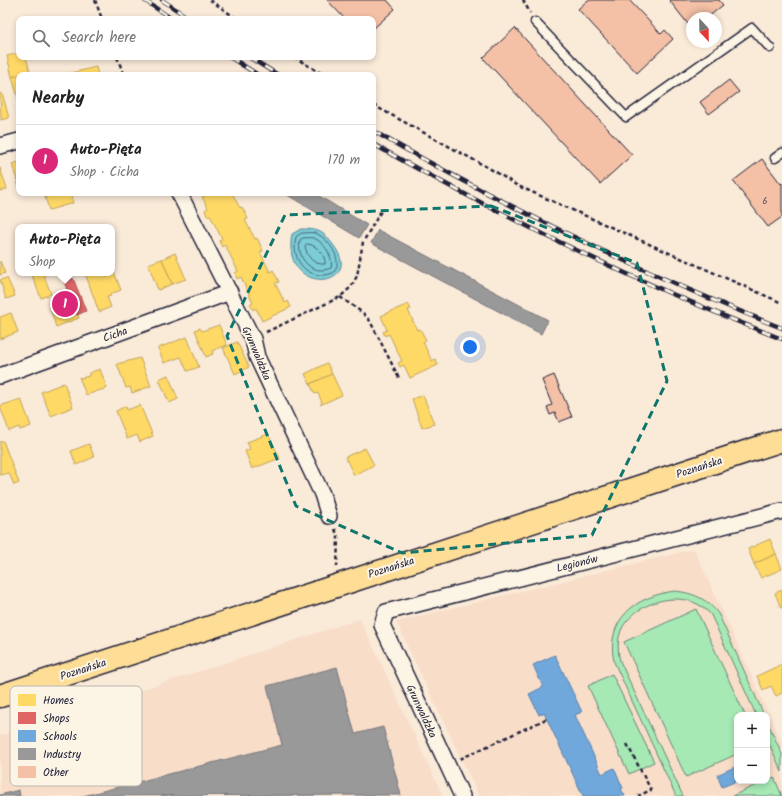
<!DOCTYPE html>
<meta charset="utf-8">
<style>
:root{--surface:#fff;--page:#f2f2f2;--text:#222;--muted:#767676;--line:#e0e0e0;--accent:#db2777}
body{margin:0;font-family:Kalam,sans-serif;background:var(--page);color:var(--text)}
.controls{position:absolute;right:12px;bottom:12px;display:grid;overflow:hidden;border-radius:8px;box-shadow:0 2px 6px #0003}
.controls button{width:36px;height:36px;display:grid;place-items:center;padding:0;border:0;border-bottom:1px solid var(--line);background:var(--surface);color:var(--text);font:20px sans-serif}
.compass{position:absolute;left:686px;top:12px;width:36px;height:36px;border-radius:50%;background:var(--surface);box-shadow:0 2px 6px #0003;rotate:158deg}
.you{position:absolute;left:470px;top:347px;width:14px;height:14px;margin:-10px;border:3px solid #fff;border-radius:50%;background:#1a73e8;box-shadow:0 0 0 6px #1a73e833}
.badge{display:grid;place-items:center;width:26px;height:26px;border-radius:50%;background:var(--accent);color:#fff;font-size:13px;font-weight:700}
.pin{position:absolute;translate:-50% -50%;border:2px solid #fff;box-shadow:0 1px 4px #0006}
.popup{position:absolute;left:15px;top:224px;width:100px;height:52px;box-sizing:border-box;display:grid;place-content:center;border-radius:8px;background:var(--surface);filter:drop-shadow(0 1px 3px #0005);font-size:13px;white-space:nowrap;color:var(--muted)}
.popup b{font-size:15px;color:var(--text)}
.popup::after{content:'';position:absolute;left:50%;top:100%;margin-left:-8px;border:8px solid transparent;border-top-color:var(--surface)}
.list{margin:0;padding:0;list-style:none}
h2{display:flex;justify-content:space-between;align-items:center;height:52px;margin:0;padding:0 16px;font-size:17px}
h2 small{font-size:13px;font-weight:400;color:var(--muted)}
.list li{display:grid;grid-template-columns:26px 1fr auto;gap:12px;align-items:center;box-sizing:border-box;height:72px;padding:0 16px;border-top:1px solid var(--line)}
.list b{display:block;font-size:15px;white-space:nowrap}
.list p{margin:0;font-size:13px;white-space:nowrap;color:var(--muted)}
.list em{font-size:13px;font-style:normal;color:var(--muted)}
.icon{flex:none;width:22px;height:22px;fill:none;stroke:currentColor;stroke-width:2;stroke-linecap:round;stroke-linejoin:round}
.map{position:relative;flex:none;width:782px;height:796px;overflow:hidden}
.search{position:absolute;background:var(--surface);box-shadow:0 2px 6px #0003;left:16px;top:16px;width:360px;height:44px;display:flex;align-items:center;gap:10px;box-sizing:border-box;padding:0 14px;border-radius:8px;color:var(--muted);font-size:15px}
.panel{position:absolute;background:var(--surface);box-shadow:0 2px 6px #0003;left:16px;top:72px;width:360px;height:124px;border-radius:8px}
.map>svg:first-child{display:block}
.built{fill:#f8ddc9;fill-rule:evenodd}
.green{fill:#a6e9b4;stroke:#648678}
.water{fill:#7bccd5;stroke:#578897}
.homes{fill:#ffd966;stroke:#bda259}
.shops{fill:#e06666;stroke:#a75259}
.schools{fill:#6fa8dc;stroke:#5880ac}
.industry{fill:#999;stroke:#75757d}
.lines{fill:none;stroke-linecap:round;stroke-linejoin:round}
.shore{stroke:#466679;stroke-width:1}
.building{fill:#f4c0a6;stroke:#22223b}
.service-casing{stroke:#22223b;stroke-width:11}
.minor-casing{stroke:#22223b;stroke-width:18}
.primary-casing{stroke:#22223b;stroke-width:25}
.path{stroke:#22223b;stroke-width:2.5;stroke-dasharray:4 3;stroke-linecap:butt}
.service{stroke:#fcf5e5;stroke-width:8}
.minor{stroke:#fcf5e5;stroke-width:15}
.primary{stroke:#fedd96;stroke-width:22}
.rail-casing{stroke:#22223b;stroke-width:4.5}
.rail{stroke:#fcf5e5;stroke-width:3;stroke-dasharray:9;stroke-linecap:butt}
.marked{fill:none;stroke:#0f766e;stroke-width:3;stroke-dasharray:8 5;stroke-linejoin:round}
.labels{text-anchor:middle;stroke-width:4;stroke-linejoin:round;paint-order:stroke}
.number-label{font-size:9px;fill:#564a56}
.street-label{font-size:11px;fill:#22223b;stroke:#fcf5e5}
.key{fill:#fcf5e5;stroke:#bbb6b2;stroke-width:1}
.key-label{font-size:11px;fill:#22223b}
</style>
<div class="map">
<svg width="782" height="796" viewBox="0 0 782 796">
<rect width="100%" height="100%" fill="#faead8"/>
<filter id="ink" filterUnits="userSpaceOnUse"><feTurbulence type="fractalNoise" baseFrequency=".025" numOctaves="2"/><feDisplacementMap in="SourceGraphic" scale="8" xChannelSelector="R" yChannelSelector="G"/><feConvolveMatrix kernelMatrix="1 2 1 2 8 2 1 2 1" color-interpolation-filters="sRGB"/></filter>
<g filter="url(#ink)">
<g class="built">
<path d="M694 549 782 743V796H479L396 622ZM737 715H767V781H737Z"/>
<path d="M360 619 443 796H0V736Z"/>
</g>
<g class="green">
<path d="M675 591C694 593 708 599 719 615L764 715H756L711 615C690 589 646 597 626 622 617 633 617 648 620 661L683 796H676L614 662C605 619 636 596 675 591Z"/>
<path d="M696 609 745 715H737V754L686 777 624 642Z"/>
<path d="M612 674 654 762 629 774 588 686Z"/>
<path d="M767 721 782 754V772L767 739Z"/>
<path d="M774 777 782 796H732Z"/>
</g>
<path class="water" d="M301 229C319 229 323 231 334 246 366 288 280 297 292 234Z"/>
<g class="homes">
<path d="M19 53V57H26L30 72 12 77 7 56Z"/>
<path d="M96 67 98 75H68L67 74Z"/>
<path d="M26 73V75H19V101L12 77Z"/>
<path d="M2 93 9 118 1 120 0 94Z"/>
<path d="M19 162V187L12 164Z"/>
<path d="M0 168 7 189 0 191Z"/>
<path d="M44 193H70L73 203 49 210Z"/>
<path d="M211 193H232L240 208 242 207 248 219 245 220 255 239 257 238 263 251 260 252 270 272 273 270 279 282 275 283 285 303 288 301 291 307 262 321 256 308 253 310 250 304 253 303 241 277 237 279 235 273 238 271 225 245 222 247 219 241 222 239 210 215 207 216 205 210 208 208 202 197Z"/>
<path d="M175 253 186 279 172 284 162 259Z"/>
<path d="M162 259 172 284 158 290 148 264Z"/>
<path d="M0 261 5 273 0 275Z"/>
<path d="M112 267 121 290 110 294 111 296 107 297 111 307 99 312 85 273H112Z"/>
<path d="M31 273H43L51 294 41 298Z"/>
<path d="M7 278 15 296 6 299 0 280Z"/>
<path d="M70 299 79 318 56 327 50 307Z"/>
<path d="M408 304 411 309 408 310 417 330 420 329 426 340 423 342 432 361 435 359 438 365 410 378 404 365 400 367 398 363 402 361 389 334 385 336 383 332 387 330 381 316Z"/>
<path d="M11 313 18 332 0 339V317Z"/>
<path d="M219 325 227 345 212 351 213 354 206 357 195 330 200 328 202 331Z"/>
<path d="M187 337 199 367 187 371 181 357 164 363 158 348Z"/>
<path d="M237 342 249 367 235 374 223 348Z"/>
<path d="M140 358 151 386 132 393 130 387 126 388 117 364Z"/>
<path d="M327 363 332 374 310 384 305 374Z"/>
<path d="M100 369 107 388 86 395 79 377 81 378 89 376V373Z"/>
<path d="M332 374 342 395 320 405 322 403 318 393 315 394 310 384Z"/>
<path d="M168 375 178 399 169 403 159 379Z"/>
<path d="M64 383 73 407 51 416 41 392Z"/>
<path d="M423 395 434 424 422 428 412 399Z"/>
<path d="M21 399 31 426 20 430 19 427 9 431 0 406Z"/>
<path d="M140 405 153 436 140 442 137 435 127 439 116 411 126 406 127 410Z"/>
<path d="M268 434 280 458 252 469 245 451 250 449 247 442Z"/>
<path d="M3 441 19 483 14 485 9 473 0 475V442Z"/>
<path d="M89 444 94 457 76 465 71 451Z"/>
<path d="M365 448 374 465 354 475 345 457Z"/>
<path d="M770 539 776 554 754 564 748 549Z"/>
<path d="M776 554 782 569 761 578 754 564Z"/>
<path d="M782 590V608H781L775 593Z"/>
<path d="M782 664V693L776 696 771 686 763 690 757 676Z"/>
</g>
<path class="shops" d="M73 278 86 311 77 315 64 282Z"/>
<g class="schools">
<path d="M555 655 582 712 575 715 602 774 614 768 623 788 621 789 625 796H583L544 713 539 715 529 694 543 687 533 665Z"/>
<path d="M737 766V781L722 787 717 775Z"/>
</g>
<g class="industry">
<path d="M284 193H314L367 225 359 238Z"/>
<path d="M378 230 548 320 541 334 371 243Z"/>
<path d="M337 667 355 734 383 727 401 795 83 796 282 745 267 686Z"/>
<path d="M19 790 20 796H0V795Z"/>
</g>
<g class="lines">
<g class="shore">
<path d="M302 233C306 233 312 232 315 233 328 237 345 262 333 273 309 282 290 261 296 237Z"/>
<path d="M303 238C306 238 310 237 313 238 324 241 334 258 331 268 312 276 296 259 300 240Z"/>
<path d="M307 244C316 244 326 255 325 264 313 265 307 257 305 246Z"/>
</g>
</g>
<g class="building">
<path d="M327 0H387L395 9 373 29V19H345Z"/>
<path d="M588 0H629L661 34 665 30 673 39 637 73 578 9Z"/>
<path d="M669 0H719L723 5 707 18H692V29Z"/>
<path d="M515 28 632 155 600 184 483 58Z"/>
<path d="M729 80 739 92 709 114 700 102Z"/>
<path d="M762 159 781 184 782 183V217L768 227 733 181Z"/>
<path d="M554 375 572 417 559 422 555 413 550 415 547 407 552 405 542 380Z"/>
</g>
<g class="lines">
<g class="service-casing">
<g id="service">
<path d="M535 22 626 117 752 28 770 48"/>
<path d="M775 158 782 153"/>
</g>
</g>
<g class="minor-casing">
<g id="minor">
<path d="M0 146 19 141"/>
<path d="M179 193 253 339 257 357 322 494 329 516"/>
<path d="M0 376 230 292"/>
<path d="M462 796 382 625 386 612 782 511"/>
</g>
</g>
<g class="primary-casing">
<path id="primary" d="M0 696 782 440"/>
</g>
<g class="path">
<path d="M95 0 102 19"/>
<path d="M210 0 237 19"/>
<path d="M523 0 530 13"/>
<path d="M117 57 124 75"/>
<path d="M294 57 324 75"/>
<path d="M373 105 496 172 516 185 782 303"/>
<path d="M340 297 363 313 370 321 400 380"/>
<path d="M266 332 340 297 351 287 357 276 363 242 381 211"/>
<path d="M335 529 338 537 337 567"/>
<path d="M627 744 651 790 638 796"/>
<path d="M460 759 546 719"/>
</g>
<use href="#service" class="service"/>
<use href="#minor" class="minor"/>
<use href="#primary" class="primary"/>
<g class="rail-casing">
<g id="rail">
<path d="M144 0 172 19"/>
<path d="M162 0 190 19"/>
<path d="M230 57 258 75"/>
<path d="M249 57 278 75"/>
<path d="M373 131C505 206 641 273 782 328"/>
<path d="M373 144C504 218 641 285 782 339"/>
</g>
</g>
<use href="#rail" class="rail"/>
</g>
</g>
<path class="marked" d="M491 206 637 263 667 381 592 535 402 553 296 506 227 336 285 215Z"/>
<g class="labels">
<g class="number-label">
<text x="765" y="204">6</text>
</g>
<g class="street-label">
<text transform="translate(115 334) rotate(-20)" y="4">Cicha</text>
<text transform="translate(257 353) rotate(67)" y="4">Grunwaldzka</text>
<text transform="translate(699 467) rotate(-18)" y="4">Poznańska</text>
<text transform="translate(577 563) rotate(-14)" y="4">Legionów</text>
<text transform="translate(391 567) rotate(-18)" y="4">Poznańska</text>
<text transform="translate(83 669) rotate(-18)" y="4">Poznańska</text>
<text transform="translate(422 711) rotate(65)" y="4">Grunwaldzka</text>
</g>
</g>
<rect x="10" y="686" width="132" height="100" rx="6" class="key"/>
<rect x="18" y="694" width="18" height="12" fill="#ffd966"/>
<rect x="18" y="712" width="18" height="12" fill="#e06666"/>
<rect x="18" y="730" width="18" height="12" fill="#6fa8dc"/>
<rect x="18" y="748" width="18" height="12" fill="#999"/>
<rect x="18" y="766" width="18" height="12" fill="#f4c0a6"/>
<g class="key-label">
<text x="43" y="704">Homes</text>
<text x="43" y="722">Shops</text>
<text x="43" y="740">Schools</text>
<text x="43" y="758">Industry</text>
<text x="43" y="776">Other</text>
</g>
</svg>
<div class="controls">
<button>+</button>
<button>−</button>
</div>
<svg class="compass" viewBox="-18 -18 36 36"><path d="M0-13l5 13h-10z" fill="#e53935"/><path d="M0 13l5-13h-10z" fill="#767676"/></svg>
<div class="you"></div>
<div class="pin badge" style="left:65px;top:304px">1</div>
<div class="popup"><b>Auto-Pięta</b>Shop</div>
<div class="search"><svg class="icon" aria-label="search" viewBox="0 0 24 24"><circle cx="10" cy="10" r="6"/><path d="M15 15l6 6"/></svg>Search here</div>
<section class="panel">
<h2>Nearby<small></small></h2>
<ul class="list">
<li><span class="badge">1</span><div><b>Auto-Pięta</b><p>Shop · Cicha</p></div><em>170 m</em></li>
</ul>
</section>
</div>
